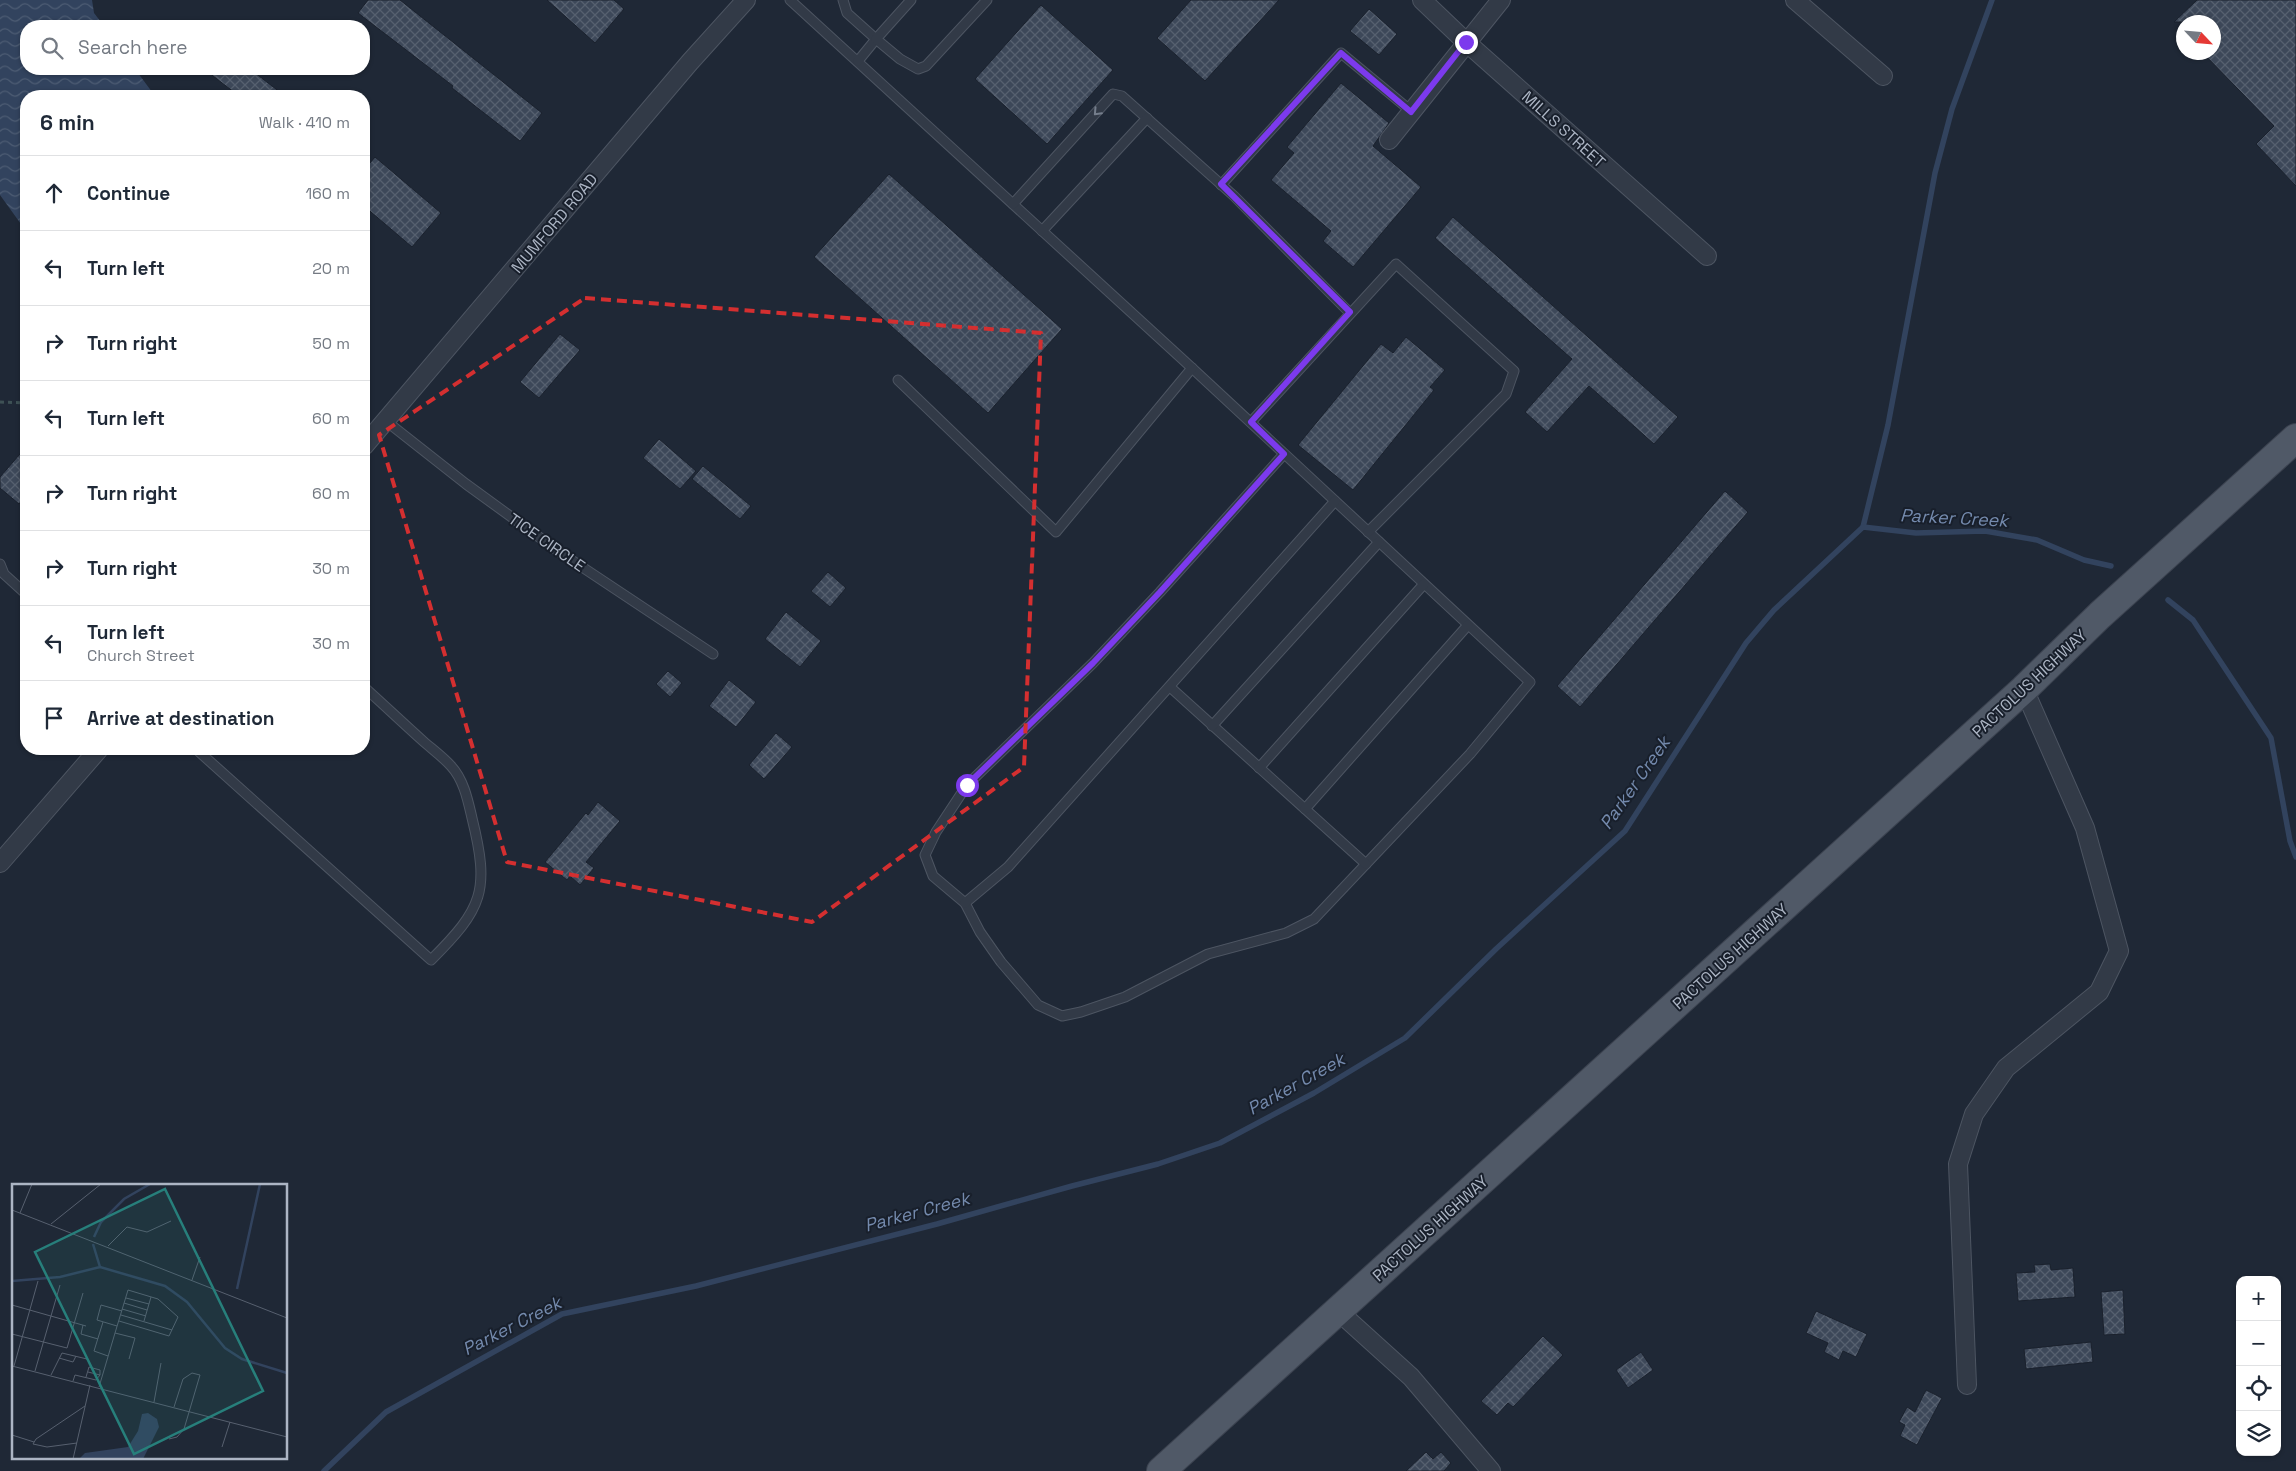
<!DOCTYPE html>
<meta charset="utf-8">
<style>
:root{--surface:#fff;--page:#f6f6f7;--text:#1f2937;--muted:#747a83;--line:#e0e1e3}
body{margin:0;font-family:"Space Grotesk",sans-serif;background:var(--page);color:var(--text)}
.controls{position:absolute;right:15px;bottom:15px;display:grid;overflow:hidden;border-radius:10px;box-shadow:0 1px 4px #0004}
.controls button{width:45px;height:45px;display:grid;place-items:center;padding:0;border:0;border-bottom:1px solid var(--line);background:var(--surface);color:var(--text);font:25px sans-serif}
.compass{position:absolute;left:2176px;top:15px;width:45px;height:45px;border-radius:50%;background:var(--surface);box-shadow:0 1px 4px #0004;rotate:116deg}
.stop{position:absolute;width:15px;height:15px;margin:-11px;border:4px solid #7c3aed;border-radius:50%;background:#fff}
.stop.end{background:#7c3aed;border-color:#fff;box-shadow:0 1px 5px #0008}
.list{margin:0;padding:0;list-style:none}
h2{display:flex;justify-content:space-between;align-items:center;height:65px;margin:0;padding:0 20px;font-size:21px}
h2 small{font-size:16px;font-weight:400;color:var(--muted)}
.list li{display:grid;grid-template-columns:32px 1fr auto;gap:15px;align-items:center;box-sizing:border-box;height:75px;padding:0 20px;border-top:1px solid var(--line)}
.list b{display:block;font-size:19px;white-space:nowrap}
.list p{margin:0;font-size:16px;white-space:nowrap;color:var(--muted)}
.list em{font-size:16px;font-style:normal;color:var(--muted)}
.icon{flex:none;width:28px;height:28px;fill:none;stroke:currentColor;stroke-width:2;stroke-linecap:round;stroke-linejoin:round}
.map{position:relative;flex:none;width:2296px;height:1471px;overflow:hidden}
.search{position:absolute;background:var(--surface);box-shadow:0 1px 4px #0004;left:20px;top:20px;width:350px;height:55px;display:flex;align-items:center;gap:12px;box-sizing:border-box;padding:0 18px;border-radius:20px;color:var(--muted);font-size:19px}
.panel{position:absolute;background:var(--surface);box-shadow:0 1px 4px #0004;left:20px;top:90px;width:350px;height:665px;border-radius:20px}
.map>svg:first-child{display:block}
.water{fill:url(#water-waves)}
.lines{fill:none;stroke-linecap:round;stroke-linejoin:round}
.stream{stroke:#32435e;stroke-width:5.5}
.building{fill:url(#building-cross-hatch);stroke:#1a212d}
.service-casing{stroke:#4d5562;stroke-width:11}
.minor-casing{stroke:#4d5562;stroke-width:20}
.primary-casing{stroke:#3c4350;stroke-width:30}
.path{stroke:#3e5155;stroke-width:3;stroke-dasharray:4 4;stroke-linecap:butt}
.service{stroke:#323a47;stroke-width:9}
.minor{stroke:#323a47;stroke-width:18}
.primary{stroke:#505967;stroke-width:28}
.oneway{stroke:#757e8c}
.route{stroke:#7c3aed;stroke-width:6}
.marked{fill:none;stroke:#d42f30;stroke-width:4;stroke-dasharray:10 6;stroke-linejoin:round}
.labels{text-anchor:middle;stroke-width:4;stroke-linejoin:round;paint-order:stroke}
.street-label{font-size:16px;fill:#acb5c4;stroke:#181f2b}
.water-label{font-size:18px;font-style:italic;fill:#748aad;stroke:#181f2b}
.inset-river{fill:none;stroke:#32435e;stroke-width:2.5}
.inset-road{fill:none;stroke:#57606f;stroke-width:1}
.view{fill:#277f7b;fill-opacity:0.15;stroke:#277f7b;stroke-width:2.5}
.inset-edge{fill:none;stroke:#acb5c4;stroke-width:2.5}
</style>
<div class="map">
<svg width="2296" height="1471" viewBox="0 0 2296 1471">
<defs>
<pattern id="water-waves" width="16" height="10" patternUnits="userSpaceOnUse" patternTransform="scale(1.25)"><rect width="16" height="10" fill="#32435e"/><path d="M0 5q4-4 8 0t8 0" fill="none" stroke="#4d5c73"/></pattern>
<pattern id="building-cross-hatch" width="8" height="8" patternUnits="userSpaceOnUse" patternTransform="scale(1.25)"><rect width="8" height="8" fill="#3d4859"/><path d="M0 0l8 8M0 8l8-8" fill="none" stroke="#56606f"/></pattern>
</defs>
<rect width="100%" height="100%" fill="#1f2836"/>
<path class="water" d="M0 0H92L94 13 104 26H26V69H135L155 96H26V231L0 195Z"/>
<g class="lines">
<g class="stream">
<path d="M1863 527 1888 425 1935 173 1952 109 1992 0"/>
<path d="M2168 600 2193 620 2271 738 2290 841 2296 857"/>
<path d="M324 1471 386 1412 562 1314 696 1286 937 1224 1072 1186 1158 1164 1220 1143 1314 1093 1405 1038 1496 949 1625 831 1746 643 1774 610 1863 527 1916 533 1985 531 2037 540 2084 560 2111 566"/>
</g>
</g>
<g class="building">
<path d="M368 0H400L542 113 520 141 452 88 453 86 358 13Z"/>
<path d="M547 0H614L624 9 595 43Z"/>
<path d="M1191 0H1279L1205 81 1157 38Z"/>
<path d="M2197 0H2296V186L2256 144 2274 126 2202 52H2214V22H2174Z"/>
<path d="M1041 5 1113 70 1047 144 975 79Z"/>
<path d="M1369 9 1397 34 1379 55 1350 31Z"/>
<path d="M204 69H250L285 96H239Z"/>
<path d="M1341 83 1389 123 1373 146 1421 187 1353 267 1323 241 1331 231 1271 180 1294 153 1287 147Z"/>
<path d="M375 157 441 213 412 247 364 206V170Z"/>
<path d="M889 174 1062 329 988 413 814 257Z"/>
<path d="M1453 217 1678 417 1654 444 1589 386 1547 432 1525 412 1572 359 1435 238Z"/>
<path d="M560 334 580 350 539 398 520 382Z"/>
<path d="M1406 337 1445 370 1430 387 1434 390 1353 490 1298 445 1381 344 1393 353Z"/>
<path d="M659 439 696 471 680 489 643 458Z"/>
<path d="M26 447V496L19 504 0 488V477Z"/>
<path d="M703 466 751 506 740 519 692 479Z"/>
<path d="M1725 491 1748 512 1580 707 1557 686Z"/>
<path d="M828 572 846 588 830 607 811 591Z"/>
<path d="M786 612 821 641 800 667 765 639Z"/>
<path d="M668 671 682 683 670 697 656 684Z"/>
<path d="M729 680 756 702 736 727 709 706Z"/>
<path d="M776 733 792 747 764 779 749 765Z"/>
<path d="M598 802 620 821 586 862 594 868 580 885 570 876 567 880 545 862 586 813 588 815Z"/>
<path d="M2050 1264 2051 1270 2073 1268 2075 1297 2018 1301 2016 1273 2035 1272 2034 1265Z"/>
<path d="M2123 1290 2125 1334 2104 1335 2101 1292Z"/>
<path d="M1816 1311 1867 1334 1856 1357 1843 1351 1839 1360 1824 1352 1828 1343 1806 1333Z"/>
<path d="M1543 1336 1563 1355 1513 1407 1508 1403 1497 1415 1481 1401Z"/>
<path d="M2091 1342 2093 1362 2026 1369 2024 1349Z"/>
<path d="M1641 1352 1653 1370 1628 1388 1616 1370Z"/>
<path d="M1926 1390 1942 1398 1917 1445 1900 1436 1905 1425 1899 1422 1907 1407 1915 1412Z"/>
<path d="M1426 1452 1433 1459 1441 1452 1451 1463 1444 1471H1406Z"/>
</g>
<g class="lines">
<g class="service-casing">
<g id="service">
<path d="M790 0 1192 368 1530 682 1470 754 1314 919 1286 933 1208 954 1125 997 1081 1012 1062 1016 1038 1005 1001 962 980 932 965 903 933 876 925 855 936 832 967 785 1093 663 1160 592 1284 454"/>
<path d="M843 0 847 13 876 39 858 61"/>
<path d="M911 0 876 39 900 59 918 69 926 66 987 0"/>
<path d="M1221 185 1341 53 1411 111"/>
<path d="M1013 204 1113 94 1122 96 1234 196 1350 313"/>
<path d="M1042 231 1147 118"/>
<path d="M898 380 1056 532 1192 368"/>
<path d="M386 421 466 484 561 553 713 654"/>
<path d="M1251 422 1396 264 1514 371 1506 394 1368 532"/>
<path d="M0 564 4 574 26 594"/>
<path d="M1170 687 1366 864"/>
<path d="M1212 726 1379 542"/>
<path d="M196 749 431 960C483 908 490 891 472 818 468 801 464 780 451 766 443 757 432 749 423 741 403 723 384 705 364 687"/>
<path d="M1259 768 1424 584"/>
<path d="M1305 809 1468 625"/>
<path d="M965 903 1008 867 1335 501"/>
</g>
</g>
<g class="minor-casing">
<g id="minor">
<path d="M1422 0 1466 42 1707 256"/>
<path d="M1795 0 1883 76"/>
<path d="M1389 140 1501 0"/>
<path d="M364 446 690 62 746 0"/>
<path d="M0 863 99 749"/>
<path d="M1338 1311 1411 1377 1491 1471"/>
<path d="M1967 1385 1958 1164 1974 1114 2006 1068 2099 992 2119 951 2085 828 2024 689"/>
</g>
</g>
<g class="primary-casing">
<path id="primary" d="M1161 1471 2024 689 2100 615 2296 438"/>
</g>
<path class="path" d="M0 402 26 403"/>
<use href="#service" class="service"/>
<use href="#minor" class="minor"/>
<use href="#primary" class="primary"/>
</g>
<defs><path id="oneway-chevron" d="M-2-3.5L2.5 0L-2 3.5" fill="none" stroke-width="1.6" stroke-linecap="round" stroke-linejoin="round" transform="scale(1.25)"/></defs>
<use class="oneway" href="#oneway-chevron" transform="translate(1097 112) rotate(133)"/>
<g class="lines">
<path class="route" d="M967 785 1093 663 1160 592 1284 454 1251 422 1350 312 1221 184 1341 53 1411 112 1466 42"/>
</g>
<path class="marked" d="M585 298 1041 333 1024 767 812 922 507 862 379 435Z"/>
<g class="labels">
<g class="street-label">
<text transform="translate(1564 129) rotate(42)" y="6">MILLS STREET</text>
<text transform="translate(554 223) rotate(-50)" y="6">MUMFORD ROAD</text>
<text transform="translate(547 542) rotate(35)" y="6">TICE CIRCLE</text>
<text transform="translate(2029 683) rotate(-43)" y="6">PACTOLUS HIGHWAY</text>
<text transform="translate(1730 956) rotate(-42)" y="6">PACTOLUS HIGHWAY</text>
<text transform="translate(1430 1228) rotate(-42)" y="6">PACTOLUS HIGHWAY</text>
</g>
<g class="water-label">
<text transform="translate(1954 518) rotate(3)" y="6">Parker Creek</text>
<text transform="translate(1635 783) rotate(-55)" y="6">Parker Creek</text>
<text transform="translate(1296 1084) rotate(-29)" y="6">Parker Creek</text>
<text transform="translate(917 1212) rotate(-15)" y="6">Parker Creek</text>
<text transform="translate(512 1326) rotate(-27)" y="6">Parker Creek</text>
</g>
</g>
<g transform="translate(12 1184)">
<rect width="275" height="275" fill="#1f2836"/>
<path d="M136 229 145 235 147 243 131 275H67L73 269 116 263 126 247 130 230Z" fill="#32435e"/>
<path class="inset-river" d="M82 53 89 38 112 15 138 0M81 60 88 83 153 102 175 118 213 164 230 175 275 189M0 97 48 93 88 83M225 105 248 0"/>
<path class="inset-road" d="M0 26 275 134M8 29 20 0M39 40 89 0M96 62 115 43 135 48 159 37M180 96 188 73M114 114 137 120M112 119 135 126M0 121 74 142M110 125 134 132M109 131 160 146M132 137 139 113M91 138 82 167 96 172M71 141 69 150 86 155M105 142 85 136 89 121 110 127M103 149 123 154 117 175M0 150 55 164 71 109M47 174 61 178 64 172M0 182 275 253M2 182 26 97M23 187 48 101M39 191 50 169 75 175M74 193 77 183 88 186V191L76 188M61 197 63 191 84 196 88 191M87 203 103 149 116 106 146 115 166 133 157 152 107 137M142 218 149 179M0 251 22 258M157 255 165 253 172 245 188 191 180 189 171 195 162 223M65 259 35 263 21 260 24 255 73 222M210 263 218 238M61 275 78 201"/>
<path class="view" d="M153 5 251 207 122 270 23 68Z"/>
<rect width="275" height="275" class="inset-edge"/>
</g>
</svg>
<div class="controls">
<button>+</button>
<button>−</button>
<button><svg class="icon" aria-label="locate" viewBox="0 0 24 24"><circle cx="12" cy="12" r="6"/><path d="M12 2v4M12 18v4M2 12h4M18 12h4"/></svg></button>
<button><svg class="icon" aria-label="layers" viewBox="0 0 24 24"><path d="M12 4l9 5-9 5-9-5zM3 14l9 5 9-5"/></svg></button>
</div>
<svg class="compass" viewBox="-18 -18 36 36"><path d="M0-13l5 13h-10z" fill="#e53935"/><path d="M0 13l5-13h-10z" fill="#747a83"/></svg>
<div class="stop" style="left:967px;top:785px"></div>
<div class="stop end" style="left:1466px;top:42px"></div>
<div class="search"><svg class="icon" aria-label="search" viewBox="0 0 24 24"><circle cx="10" cy="10" r="6"/><path d="M15 15l6 6"/></svg>Search here</div>
<section class="panel">
<h2>6 min<small>Walk · 410 m</small></h2>
<ul class="list">
<li><svg class="icon" aria-label="ahead" viewBox="0 0 24 24"><path d="M12 20V5M6 11l6-6 6 6"/></svg><div><b>Continue</b></div><em>160 m</em></li>
<li><svg class="icon" aria-label="left" viewBox="0 0 24 24"><path d="M17 20v-9H6M10 6l-5 5 5 5"/></svg><div><b>Turn left</b></div><em>20 m</em></li>
<li><svg class="icon" aria-label="right" viewBox="0 0 24 24"><path d="M7 20v-9h11M14 6l5 5-5 5"/></svg><div><b>Turn right</b></div><em>50 m</em></li>
<li><svg class="icon" aria-label="left" viewBox="0 0 24 24"><path d="M17 20v-9H6M10 6l-5 5 5 5"/></svg><div><b>Turn left</b></div><em>60 m</em></li>
<li><svg class="icon" aria-label="right" viewBox="0 0 24 24"><path d="M7 20v-9h11M14 6l5 5-5 5"/></svg><div><b>Turn right</b></div><em>60 m</em></li>
<li><svg class="icon" aria-label="right" viewBox="0 0 24 24"><path d="M7 20v-9h11M14 6l5 5-5 5"/></svg><div><b>Turn right</b></div><em>30 m</em></li>
<li><svg class="icon" aria-label="left" viewBox="0 0 24 24"><path d="M17 20v-9H6M10 6l-5 5 5 5"/></svg><div><b>Turn left</b><p>Church Street</p></div><em>30 m</em></li>
<li><svg class="icon" aria-label="arrive" viewBox="0 0 24 24"><path d="M6 21V4h12l-3 4 3 4H6"/></svg><div><b>Arrive at destination</b></div></li>
</ul>
</section>
</div>
